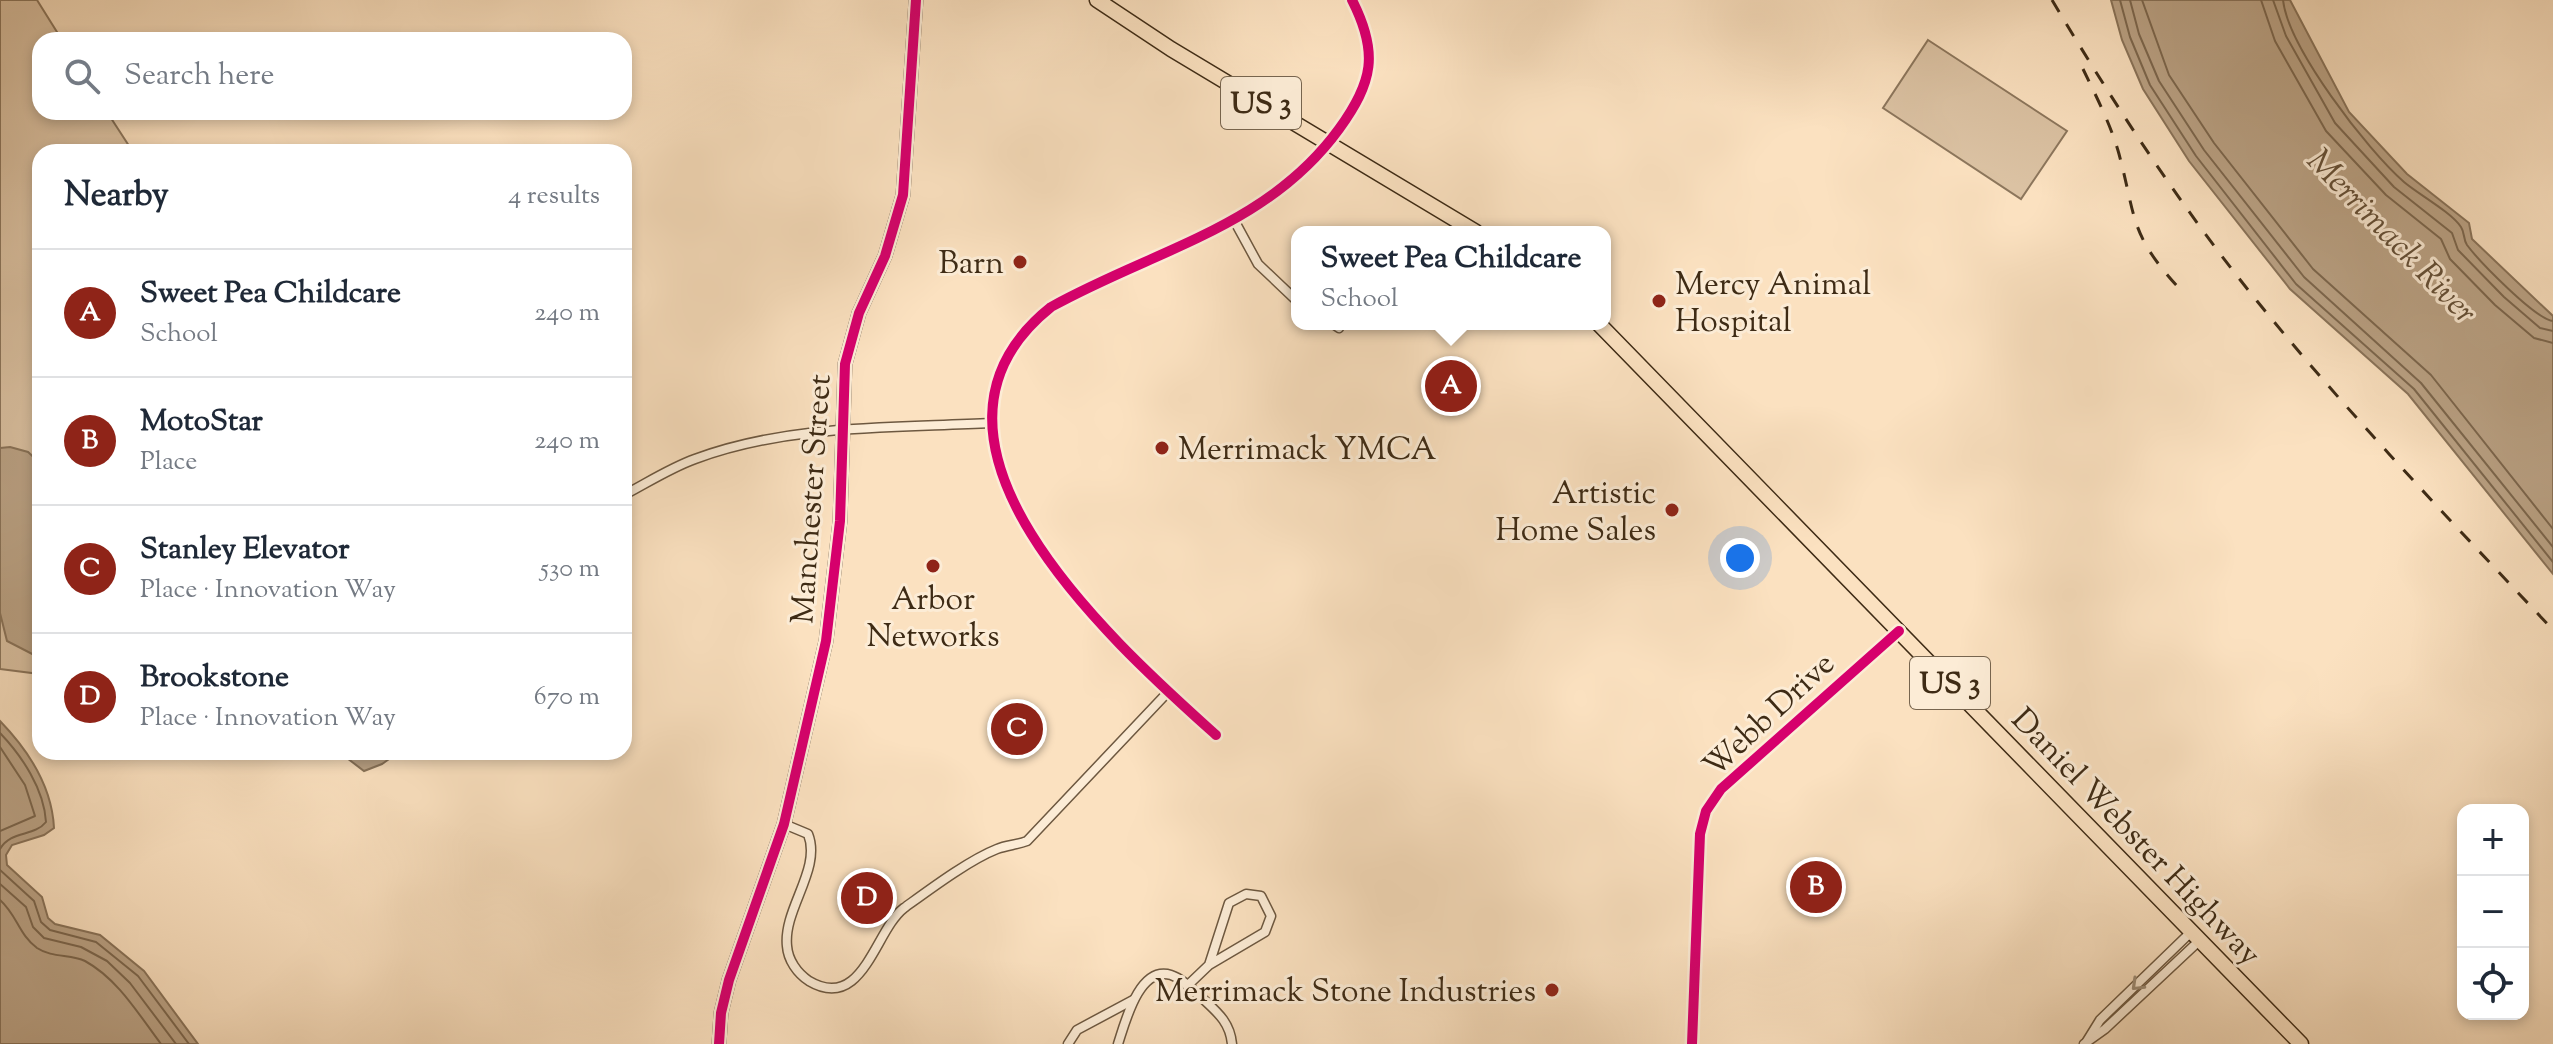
<!DOCTYPE html>
<meta charset="utf-8">
<style>
:root{--surface:#fff;--page:#f6f6f7;--text:#1f2937;--muted:#747a83;--line:#e0e1e3;--accent:#8f2418}
body{margin:0;font-family:"Sorts Mill Goudy",serif;background:var(--page);color:var(--text)}
.controls{position:absolute;right:24px;bottom:24px;display:grid;overflow:hidden;border-radius:16px;box-shadow:0 4px 12px #0003}
.controls button{width:72px;height:72px;display:grid;place-items:center;padding:0;border:0;border-bottom:2px solid var(--line);background:var(--surface);color:var(--text);font:40px sans-serif}
.you{position:absolute;left:1740px;top:558px;width:28px;height:28px;margin:-20px;border:6px solid #fff;border-radius:50%;background:#1a73e8;box-shadow:0 0 0 12px #1a73e833}
.badge{display:grid;place-items:center;width:52px;height:52px;border-radius:50%;background:var(--accent);color:#fff;font-size:26px;font-weight:700}
.pin{position:absolute;translate:-50% -50%;border:4px solid #fff;box-shadow:0 2px 8px #0006}
.popup{position:absolute;left:1291px;top:226px;width:320px;height:104px;box-sizing:border-box;display:grid;place-content:center;border-radius:16px;background:var(--surface);filter:drop-shadow(0 2px 6px #0005);font-size:26px;white-space:nowrap;color:var(--muted)}
.popup b{font-size:30px;color:var(--text)}
.popup::after{content:'';position:absolute;left:50%;top:100%;margin-left:-16px;border:16px solid transparent;border-top-color:var(--surface)}
.list{margin:0;padding:0;list-style:none}
h2{display:flex;justify-content:space-between;align-items:center;height:104px;margin:0;padding:0 32px;font-size:34px}
h2 small{font-size:26px;font-weight:400;color:var(--muted)}
.list li{display:grid;grid-template-columns:52px 1fr auto;gap:24px;align-items:center;box-sizing:border-box;height:128px;padding:0 32px;border-top:2px solid var(--line)}
.list b{display:block;font-size:30px;white-space:nowrap}
.list p{margin:0;font-size:26px;white-space:nowrap;color:var(--muted)}
.list em{font-size:26px;font-style:normal;color:var(--muted)}
.icon{flex:none;width:44px;height:44px;fill:none;stroke:currentColor;stroke-width:2;stroke-linecap:round;stroke-linejoin:round}
.map{position:relative;flex:none;width:2553px;height:1044px;overflow:hidden}
.search{position:absolute;background:var(--surface);box-shadow:0 4px 12px #0003;left:32px;top:32px;width:600px;height:88px;display:flex;align-items:center;gap:20px;box-sizing:border-box;padding:0 28px;border-radius:24px;color:var(--muted);font-size:30px}
.panel{position:absolute;background:var(--surface);box-shadow:0 4px 12px #0003;left:32px;top:144px;width:600px;height:616px;border-radius:24px}
.map>svg:first-child{display:block}
.green{fill:#dbc2a3;stroke:#8c765c;stroke-width:2}
.water{fill:#bba386;stroke:#897359;stroke-width:2}
.lines{fill:none;stroke-linecap:round;stroke-linejoin:round}
.shore{stroke:#7c674e;stroke-width:2}
.street-casing{stroke:#6d5840;stroke-width:11}
.secondary-casing{stroke:#3e2b15;stroke-width:15}
.primary-casing{stroke:#3e2b15;stroke-width:17}
.street{stroke:#fcecd6;stroke-width:8}
.secondary{stroke:#fcecd6;stroke-width:12}
.primary{stroke:#fbe1c0;stroke-width:14}
.rail{stroke:#3e2b15;stroke-width:3;stroke-dasharray:14 14;stroke-linecap:butt}
.cycleway-casing{stroke:#fcecd6;stroke-width:15}
.cycleway{stroke:#d6006c;stroke-width:10}
.oneway{stroke:#9d8c76}
.poi-dot{fill:#8f2418;stroke:#fcecd6;stroke-width:3}
.labels{text-anchor:middle;stroke-width:6;stroke-linejoin:round;paint-order:stroke}
.shield{fill:#fcecd6;stroke:#77654f;stroke-width:2}
.shield-label{font-size:30px;font-weight:bold;fill:#3e2b15}
.poi-label{font-size:32px;fill:#3e2b15;stroke:#fcecd6;text-anchor:end}
.street-label{font-size:32px;fill:#3e2b15;stroke:#fcecd6}
.water-label{font-size:34px;font-style:italic;fill:#644f37;stroke:#fcecd6}
</style>
<div class="map">
<svg width="2553" height="1044" viewBox="0 0 2553 1044">
<rect width="100%" height="100%" fill="#fbe1c0"/>
<filter id="stains"><feTurbulence type="fractalNoise" baseFrequency=".0025" numOctaves="4"/><feColorMatrix values="0 0 0 0 .2 0 0 0 0 .09 0 0 0 0 .02 0 0 0 .5 -.17"/></filter>
<radialGradient id="worn" r=".72"><stop offset=".6" stop-color="#630" stop-opacity="0"/><stop offset="1" stop-color="#630" stop-opacity=".3"/></radialGradient>
<g class="green">
<path d="M0 0H37L62 40H40V112H107L133 152H40V674L0 669Z"/>
<path d="M1928 40 2067 131 2021 199 1883 108Z"/>
</g>
<g class="water">
<path d="M2111 0H2290L2349 112 2407 174 2469 223 2472 239 2553 316V574L2408 394 2290 289 2189 161 2143 89 2122 40Z"/>
<path d="M10 447 28 452 40 463V658L7 641 0 613V448Z"/>
<path d="M0 721C29 751 52 786 54 828L44 835 12 845 6 855 7 865 42 897 48 918 55 924 100 935 144 971 198 1044H0Z"/>
<path d="M339 752H399L382 764 364 771Z"/>
</g>
<g class="lines">
<g class="shore">
<path d="M2120 0 2130 37 2150 85 2196 156 2296 284 2414 389 2553 562"/>
<path d="M2130 0 2139 34 2159 81 2204 150 2304 277 2421 383 2553 547"/>
<path d="M2142 0 2169 75 2214 143 2313 269 2431 375 2553 529"/>
<path d="M2261 0 2275 41 2326 131 2386 195 2441 239 2450 259 2495 305 2534 338 2553 343"/>
<path d="M2273 0 2286 36 2335 123 2394 187 2452 233 2458 250 2504 297 2540 328 2553 331"/>
<path d="M2283 0C2288 47 2367 150 2404 182 2418 194 2451 212 2461 227 2465 233 2463 239 2467 245 2479 261 2535 319 2553 321"/>
<path d="M0 733C22 756 44 789 46 822 34 837 11 830 0 849"/>
<path d="M0 747 25 785 35 816 0 831"/>
<path d="M0 870 34 901 41 922 50 930 96 942 138 976 189 1044"/>
<path d="M0 884 26 907 33 927 44 938 81 947 107 961 130 983 176 1044"/>
<path d="M0 900C17 915 19 935 37 948 52 958 71 954 85 961 118 979 139 1015 161 1044"/>
</g>
<g class="street-casing">
<g id="street">
<path d="M1234 220 1258 264 1297 301"/>
<path d="M1333 324 1339 328"/>
<path d="M624 495C647 483 670 468 695 459 789 424 893 428 991 423"/>
<path d="M1216 735C1115 644 884 440 1051 307 1153 250 1267 228 1339 129 1373 82 1379 53 1352 0"/>
<path d="M784 824 808 834C822 869 783 909 787 946 788 960 797 973 809 981 863 1013 875 930 904 908 929 890 969 860 997 849 1007 845 1017 845 1027 841L1168 692"/>
<path d="M1187 986 1209 965 1229 903 1246 894 1261 896 1271 916 1265 932 1209 965"/>
<path d="M2087 1041 2100 1020 2191 932"/>
<path d="M1068 1044 1077 1030 1133 1000"/>
<path d="M1118 1044C1125 1023 1139 965 1171 975 1183 979 1193 990 1202 998 1217 1012 1230 1022 1232 1044"/>
<path d="M1692 1044 1700 834 1706 811 1721 789 1899 631"/>
<path d="M2084 1044 2105 1029 2199 941"/>
</g>
</g>
<g class="secondary-casing">
<path id="secondary" d="M719 1044 721 1013 729 980 784 824 826 641 840 521 845 364 859 313 885 256 903 195 916 0"/>
</g>
<g class="primary-casing">
<g id="primary">
<path d="M1097 0 1171 49 1476 232"/>
<path d="M1599 324 2301 1044"/>
</g>
</g>
<use href="#street" class="street"/>
<use href="#secondary" class="secondary"/>
<use href="#primary" class="primary"/>
<g class="rail">
<path d="M2052 0C2114 104 2181 207 2257 301 2350 416 2452 522 2553 630"/>
<path d="M2083 69C2096 96 2111 125 2119 154 2136 217 2129 233 2177 286"/>
</g>
<g class="cycleway-casing">
<g id="cycleway">
<path d="M1216 735C1115 644 884 440 1051 307 1153 250 1267 228 1339 129 1373 82 1379 53 1352 0"/>
<path d="M719 1044 721 1013 729 980 784 824 826 641 840 521 845 364 859 313 885 256 903 195 916 0"/>
<path d="M1692 1044 1700 834 1706 811 1721 789 1899 631"/>
</g>
</g>
<use href="#cycleway" class="cycleway"/>
</g>
<defs><path id="oneway-chevron" d="M-2-3.5L2.5 0L-2 3.5" fill="none" stroke-width="1.6" stroke-linecap="round" stroke-linejoin="round" transform="scale(2)"/></defs>
<use class="oneway" href="#oneway-chevron" transform="translate(2137 985) rotate(136)"/>
<g class="poi-dot">
<circle cx="1020" cy="262" r="8"/>
<circle cx="1659" cy="301" r="8"/>
<circle cx="1162" cy="448" r="8"/>
<circle cx="1672" cy="510" r="8"/>
<circle cx="933" cy="566" r="8"/>
<circle cx="1552" cy="990" r="8"/>
</g>
<g class="labels">
<g class="shield">
<rect x="1221" y="77" width="80" height="52" rx="6"/>
<rect x="1910" y="657" width="80" height="52" rx="6"/>
</g>
<g class="shield-label">
<text x="1261" y="113">US 3</text>
<text x="1950" y="693">US 3</text>
</g>
<g class="poi-label">
<text x="1004" y="273">Barn</text>
<text x="1675" y="294" text-anchor="start">Mercy Animal<tspan x="1675" dy="37">Hospital</tspan></text>
<text x="1178" y="459" text-anchor="start">Merrimack YMCA</text>
<text x="1656" y="503">Artistic<tspan x="1656" dy="37">Home Sales</tspan></text>
<text x="933" y="609" text-anchor="middle">Arbor<tspan x="933" dy="37">Networks</tspan></text>
<text x="1536" y="1001">Merrimack Stone Industries</text>
</g>
<g class="street-label">
<text transform="translate(810 499) rotate(-86)" y="11">Manchester Street</text>
<text transform="translate(1768 714) rotate(-43)" y="11">Webb Drive</text>
<text transform="translate(2137 836) rotate(46)" y="11">Daniel Webster Highway</text>
</g>
<g class="water-label">
<text transform="translate(2393 235) rotate(46)" y="12">Merrimack River</text>
</g>
</g>
<rect width="100%" height="100%" filter="url(#stains)"/>
<rect width="100%" height="100%" fill="url(#worn)"/>
</svg>
<div class="controls">
<button>+</button>
<button>−</button>
<button><svg class="icon" aria-label="locate" viewBox="0 0 24 24"><circle cx="12" cy="12" r="6"/><path d="M12 2v4M12 18v4M2 12h4M18 12h4"/></svg></button>
</div>
<div class="you"></div>
<div class="pin badge" style="left:1451px;top:386px">A</div>
<div class="popup"><b>Sweet Pea Childcare</b>School</div>
<div class="pin badge" style="left:1816px;top:887px">B</div>
<div class="pin badge" style="left:1017px;top:729px">C</div>
<div class="pin badge" style="left:867px;top:898px">D</div>
<div class="search"><svg class="icon" aria-label="search" viewBox="0 0 24 24"><circle cx="10" cy="10" r="6"/><path d="M15 15l6 6"/></svg>Search here</div>
<section class="panel">
<h2>Nearby<small>4 results</small></h2>
<ul class="list">
<li><span class="badge">A</span><div><b>Sweet Pea Childcare</b><p>School</p></div><em>240 m</em></li>
<li><span class="badge">B</span><div><b>MotoStar</b><p>Place</p></div><em>240 m</em></li>
<li><span class="badge">C</span><div><b>Stanley Elevator</b><p>Place · Innovation Way</p></div><em>530 m</em></li>
<li><span class="badge">D</span><div><b>Brookstone</b><p>Place · Innovation Way</p></div><em>670 m</em></li>
</ul>
</section>
</div>
